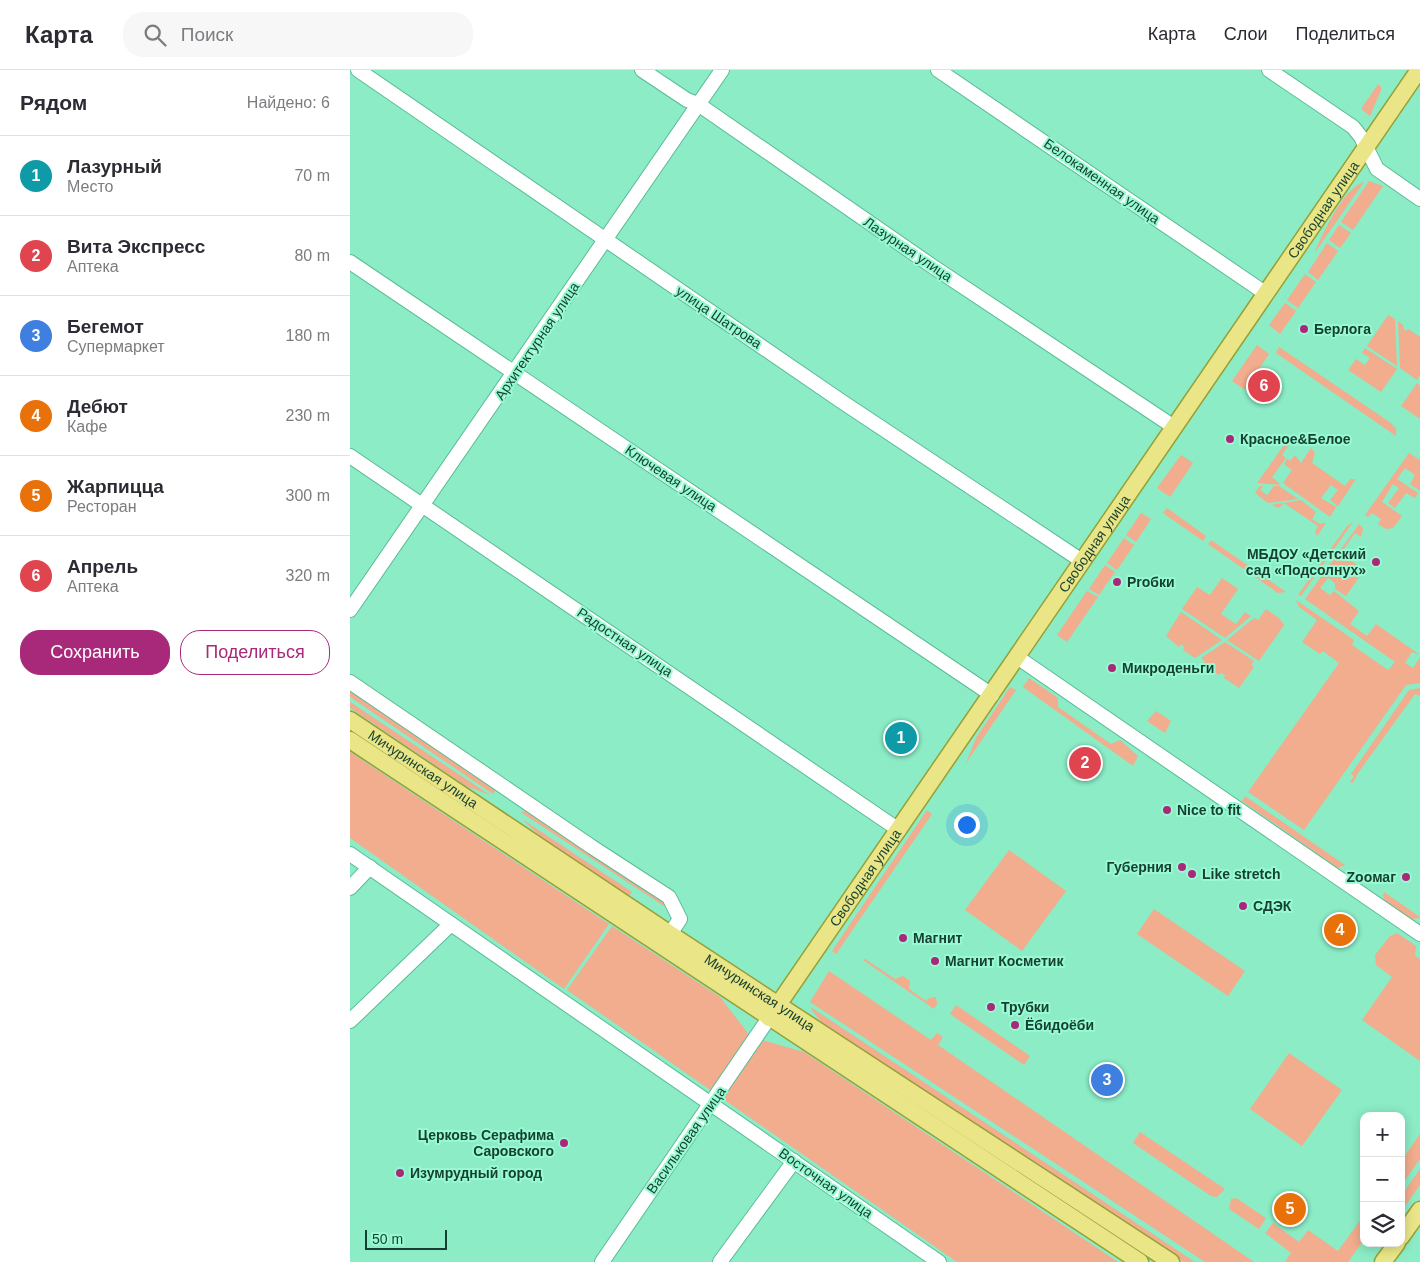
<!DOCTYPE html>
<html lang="ru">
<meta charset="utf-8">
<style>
:root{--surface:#fff;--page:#f7f7f7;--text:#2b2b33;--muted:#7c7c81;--line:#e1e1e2;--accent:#a8297a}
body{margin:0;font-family:Helvetica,sans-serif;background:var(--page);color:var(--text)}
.controls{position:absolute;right:15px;bottom:15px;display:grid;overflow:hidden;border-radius:10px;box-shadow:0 2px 12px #0003}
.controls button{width:45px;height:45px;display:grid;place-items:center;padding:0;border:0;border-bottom:1px solid var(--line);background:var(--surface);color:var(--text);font:25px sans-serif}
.scale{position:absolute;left:15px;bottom:12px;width:82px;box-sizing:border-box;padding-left:5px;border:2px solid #153f30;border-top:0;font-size:14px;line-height:18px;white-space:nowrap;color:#153f30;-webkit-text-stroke:4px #98fad3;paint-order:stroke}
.you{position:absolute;left:616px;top:754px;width:18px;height:18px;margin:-12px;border:4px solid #fff;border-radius:50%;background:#1a73e8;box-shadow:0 0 0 8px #1a73e833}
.badge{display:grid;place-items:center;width:32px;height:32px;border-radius:50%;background:var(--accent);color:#fff;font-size:16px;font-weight:700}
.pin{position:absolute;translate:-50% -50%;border:2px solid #fff;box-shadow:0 1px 5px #0006}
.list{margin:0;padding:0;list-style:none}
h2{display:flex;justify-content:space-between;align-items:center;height:65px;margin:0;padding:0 20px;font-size:21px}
h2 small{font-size:16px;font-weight:400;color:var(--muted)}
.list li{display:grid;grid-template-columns:32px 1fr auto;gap:15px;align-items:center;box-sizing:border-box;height:80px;padding:0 20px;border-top:1px solid var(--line)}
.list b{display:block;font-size:19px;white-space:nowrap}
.list p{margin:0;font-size:16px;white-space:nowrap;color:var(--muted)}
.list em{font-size:16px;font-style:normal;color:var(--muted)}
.actions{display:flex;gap:10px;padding:15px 20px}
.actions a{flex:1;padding:11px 0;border:1px solid var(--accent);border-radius:20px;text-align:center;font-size:18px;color:var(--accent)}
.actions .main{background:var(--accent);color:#fff}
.icon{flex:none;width:28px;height:28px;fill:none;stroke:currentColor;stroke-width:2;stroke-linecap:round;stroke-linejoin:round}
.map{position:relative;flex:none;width:1070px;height:1192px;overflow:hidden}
header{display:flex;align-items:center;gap:30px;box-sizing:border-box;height:70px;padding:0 25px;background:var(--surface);border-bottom:1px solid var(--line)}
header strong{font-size:24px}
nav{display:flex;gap:28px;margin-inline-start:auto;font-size:18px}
.search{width:350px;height:45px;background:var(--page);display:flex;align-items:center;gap:12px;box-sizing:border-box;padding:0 18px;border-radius:20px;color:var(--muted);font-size:19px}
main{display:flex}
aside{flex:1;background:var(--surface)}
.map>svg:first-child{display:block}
.green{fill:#f1ad8d}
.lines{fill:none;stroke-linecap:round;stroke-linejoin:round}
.minor-casing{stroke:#5abc97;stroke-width:16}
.major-casing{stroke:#96a035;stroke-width:19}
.minor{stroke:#fff;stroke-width:14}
.major{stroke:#eae688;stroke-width:16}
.poi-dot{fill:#a8297a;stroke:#98fad3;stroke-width:2}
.labels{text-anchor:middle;stroke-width:4;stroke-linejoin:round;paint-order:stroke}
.street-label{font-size:14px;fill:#153f30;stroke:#98fad3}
.poi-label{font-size:14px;font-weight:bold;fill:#153f30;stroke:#98fad3;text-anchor:start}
</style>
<header>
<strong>Карта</strong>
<div class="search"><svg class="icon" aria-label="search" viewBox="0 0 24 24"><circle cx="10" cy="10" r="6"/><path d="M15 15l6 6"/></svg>Поиск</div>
<nav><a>Карта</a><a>Слои</a><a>Поделиться</a></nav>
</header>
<main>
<aside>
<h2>Рядом<small>Найдено: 6</small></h2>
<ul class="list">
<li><span class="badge" style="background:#0f9aa8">1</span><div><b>Лазурный</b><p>Место</p></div><em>70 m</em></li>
<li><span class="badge" style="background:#e0444e">2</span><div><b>Вита Экспресс</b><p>Аптека</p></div><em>80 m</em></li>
<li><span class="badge" style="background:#3f7fe0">3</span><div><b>Бегемот</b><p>Супермаркет</p></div><em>180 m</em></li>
<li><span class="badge" style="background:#e8710a">4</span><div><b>Дебют</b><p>Кафе</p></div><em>230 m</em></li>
<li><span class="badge" style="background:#e8710a">5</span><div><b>Жарпицца</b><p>Ресторан</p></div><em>300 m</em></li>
<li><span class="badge" style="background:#e0444e">6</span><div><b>Апрель</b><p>Аптека</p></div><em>320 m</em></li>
</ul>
<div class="actions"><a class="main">Сохранить</a><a>Поделиться</a></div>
</aside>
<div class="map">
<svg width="1070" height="1192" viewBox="0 0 1070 1192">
<rect width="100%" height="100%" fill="#8becc6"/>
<g class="green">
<path d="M1028 14 1032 18 1020 46 1011 39Z"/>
<path d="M1019 111 1033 116 1003 160 991 152Z"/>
<path d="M1014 112 966 181H965C974 162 993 118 1014 112Z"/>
<path d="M989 155 1001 163 990 178 979 170Z"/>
<path d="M977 173 988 181 968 210 958 202Z"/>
<path d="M955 204 966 212 948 238 937 230Z"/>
<path d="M935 233 946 241 930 264 919 255Z"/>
<path d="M1038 245 1045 249 1047 296 1017 276Z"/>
<path d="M1048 251 1054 256 1053 258 1056 261 1058 259 1070 267V305L1067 310 1050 298Z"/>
<path d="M907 275 919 284 895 320 882 311Z"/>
<path d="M929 277 1038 351 1046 358V366L926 283Z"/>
<path d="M1015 278 1047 299 1031 322 998 300 1006 289 1015 295 1020 288 1012 283Z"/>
<path d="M1067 313 1070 316V349L1051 336Z"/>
<path d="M937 371 939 375 932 385 936 388 922 407 931 415 907 413Z"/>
<path d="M961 378 965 383 962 393 995 416 1000 409H1006L988 436 980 430 988 420 981 415 971 428 986 437 980 447 933 413 942 400 934 394 937 389 940 391 945 385 951 393Z"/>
<path d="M1059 383 1070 390V421L1060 414 1065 405 1055 398 1047 409 1068 423 1065 428 1056 423 1045 438 1038 433 1049 418 1043 414 1032 432 1052 446 1043 458 1036 459 1028 454 1031 449 1022 443 1018 447 1015 445Z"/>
<path d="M831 385 843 393 820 427 807 418Z"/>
<path d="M910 416H913L910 420 917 425 924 416H929L948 429 918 433 905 423Z"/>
<path d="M951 430 966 442 962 449 970 454 976 453 967 466 965 462 968 456 934 433 929 438 921 435Z"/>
<path d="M817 438 856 466 853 471 813 443Z"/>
<path d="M791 443 801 449 786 472 776 465Z"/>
<path d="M1003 452 951 526 948 525 997 456Z"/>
<path d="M1009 454 1013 458 1011 467 1005 463 991 483 1007 495 1012 503 996 526 985 519V513L978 508 970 518 980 525 984 521 1009 541 1000 554 1017 566 1026 554 1070 585 1062 582 1055 593 1063 598 1070 587V613L1056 615 954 760 898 722 989 593 973 581 970 584 952 572 967 550 949 537 946 530 1004 570 1002 575 1038 600 1045 592 955 529Z"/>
<path d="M774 468 784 475 767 500 757 493Z"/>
<path d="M861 470 936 522 928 523 858 474Z"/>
<path d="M755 495 765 502 749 525 739 519Z"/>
<path d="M872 508 888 519 871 544 886 554 895 542 901 546 875 568 832 539 847 517 860 525Z"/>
<path d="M737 521 748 527 717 572 707 565Z"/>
<path d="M916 539 930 549 934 555 909 591 877 570 904 548 908 550Z"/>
<path d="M831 542 872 570 845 588 833 580 835 577 831 574 829 577 816 566Z"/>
<path d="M875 572 904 591 901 595 904 597 889 618 874 608 875 605 871 603 869 605 853 594 855 591 851 588Z"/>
<path d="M679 608 708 628V637L761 674 770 670 788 686 783 696 673 617Z"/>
<path d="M660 617 666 620 616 693 626 668Z"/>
<path d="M1070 618V626L1065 624 1008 703 1003 713 1000 712 1004 706 1001 704 1059 620Z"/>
<path d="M0 619 147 718 143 724 0 627Z"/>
<path d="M0 632 140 725 116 716 0 638Z"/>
<path d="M806 641 821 651 815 663 797 651Z"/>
<path d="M0 682 259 854 214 919 0 768Z"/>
<path d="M895 726 995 795 988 798 892 731Z"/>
<path d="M176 738 320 835V840L172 743Z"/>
<path d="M577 740 582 744 486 884 482 881Z"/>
<path d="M172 749 282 822 279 826 196 772Z"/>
<path d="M659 780 716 821 672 881 615 840Z"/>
<path d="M1034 822 1070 847V848L1061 849 1035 831 1033 826Z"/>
<path d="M804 839 895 901 878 926 787 864Z"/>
<path d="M262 856 370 927 401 967 454 982 768 1192H607L217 920Z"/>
<path d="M1047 863 1066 876 1065 886 1070 889V991L1012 950 1042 907 1026 895 1025 885 1040 866Z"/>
<path d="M515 889 545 909 553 906 560 911 559 919 576 931 579 928 586 927 587 934 584 939 513 890Z"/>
<path d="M479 901 581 970 587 963 593 967 588 975 904 1192H855L460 932Z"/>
<path d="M606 935 680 986 674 995 600 944Z"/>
<path d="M461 939 462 938 845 1192H834L471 952Z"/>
<path d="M939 983 992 1020 952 1076 900 1039Z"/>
<path d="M790 1062 875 1119 867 1127 861 1126 783 1073Z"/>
<path d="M1070 1064V1089L1051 1116V1091Z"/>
<path d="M1070 1099V1115L1051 1142V1126Z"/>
<path d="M886 1128 916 1148 909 1159 879 1139 881 1129Z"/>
<path d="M1014 1145V1170L998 1192H935L941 1183 915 1163 923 1153 949 1172 958 1160 955 1158 988 1181Z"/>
</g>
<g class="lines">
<g class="minor-casing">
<g id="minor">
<path d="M8 0 491 331 732 491"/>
<path d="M292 0 337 30 348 34 582 196 824 357"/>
<path d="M588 0 915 223"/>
<path d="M919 0 1003 57 1011 67 1027 99 1070 129"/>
<path d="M0 192 642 625"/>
<path d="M0 386 549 760"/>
<path d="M0 540 372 0"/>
<path d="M667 587 1070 864"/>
<path d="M0 612 242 777 319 827 330 849 320 864"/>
<path d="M0 784 589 1192"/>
<path d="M0 818 20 797"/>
<path d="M0 951 101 854"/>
<path d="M252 1192 419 948"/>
<path d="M370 1192 444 1091"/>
</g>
</g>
<g class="major-casing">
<g id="major">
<path id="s1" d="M0 650 320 864 821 1192"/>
<path d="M0 670 790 1192"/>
<path id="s2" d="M419 948 1069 0"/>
<path d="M1051 1167 1070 1140"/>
<path d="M1033 1192 1047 1173"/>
</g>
</g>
<use href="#minor" class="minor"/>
<use href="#major" class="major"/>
</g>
<g class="poi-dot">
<circle cx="954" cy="259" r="5"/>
<circle cx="880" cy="369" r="5"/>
<circle cx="1026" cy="492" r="5"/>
<circle cx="767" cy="512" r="5"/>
<circle cx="762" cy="598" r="5"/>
<circle cx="817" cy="740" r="5"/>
<circle cx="832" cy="797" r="5"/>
<circle cx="842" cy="804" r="5"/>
<circle cx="1056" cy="807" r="5"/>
<circle cx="893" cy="836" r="5"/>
<circle cx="553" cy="868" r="5"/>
<circle cx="585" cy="891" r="5"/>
<circle cx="641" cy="937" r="5"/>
<circle cx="665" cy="955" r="5"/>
<circle cx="214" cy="1073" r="5"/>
<circle cx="50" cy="1103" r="5"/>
</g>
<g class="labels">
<g class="street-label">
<text transform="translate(752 111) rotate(35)" y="5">Белокаменная улица</text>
<text dy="5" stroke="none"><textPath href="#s2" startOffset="980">Свободная улица</textPath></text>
<text transform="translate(558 179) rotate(34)" y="5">Лазурная улица</text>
<text transform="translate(369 247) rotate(34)" y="5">улица Шатрова</text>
<text transform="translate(187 271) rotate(-56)" y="5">Архитектурная улица</text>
<text transform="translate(321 408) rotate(34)" y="5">Ключевая улица</text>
<text dy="5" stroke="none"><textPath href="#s2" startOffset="575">Свободная улица</textPath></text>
<text transform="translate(275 572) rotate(34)" y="5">Радостная улица</text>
<text dy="5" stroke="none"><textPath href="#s1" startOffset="88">Мичуринская улица</textPath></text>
<text dy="5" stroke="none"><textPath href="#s2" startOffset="170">Свободная улица</textPath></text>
<text dy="5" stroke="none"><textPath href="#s1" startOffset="492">Мичуринская улица</textPath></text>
<text transform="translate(336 1070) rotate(-55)" y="5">Васильковая улица</text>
<text transform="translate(476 1113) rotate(35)" y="5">Восточная улица</text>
</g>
<g class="poi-label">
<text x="964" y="264">Берлога</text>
<text x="890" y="374">Красное&amp;Белое</text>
<text x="1016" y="489" text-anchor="end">МБДОУ «Детский<tspan x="1016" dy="16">сад «Подсолнух»</tspan></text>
<text x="777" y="517">Proбки</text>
<text x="772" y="603">Микроденьги</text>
<text x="827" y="745">Nice to fit</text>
<text x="822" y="802" text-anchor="end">Губерния</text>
<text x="852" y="809">Like stretch</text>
<text x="1046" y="812" text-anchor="end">Zooмаг</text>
<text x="903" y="841">СДЭК</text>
<text x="563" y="873">Магнит</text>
<text x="595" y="896">Магнит Косметик</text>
<text x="651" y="942">Трубки</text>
<text x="675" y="960">Ёбидоёби</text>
<text x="204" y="1070" text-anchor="end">Церковь Серафима<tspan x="204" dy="16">Саровского</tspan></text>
<text x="60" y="1108">Изумрудный город</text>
</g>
</g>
</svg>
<div class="controls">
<button>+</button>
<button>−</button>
<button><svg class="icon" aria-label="layers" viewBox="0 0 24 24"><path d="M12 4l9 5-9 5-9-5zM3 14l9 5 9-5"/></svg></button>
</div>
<div class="scale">50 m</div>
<div class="you"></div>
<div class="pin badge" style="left:551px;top:668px;background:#0f9aa8">1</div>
<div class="pin badge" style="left:735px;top:693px;background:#e0444e">2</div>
<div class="pin badge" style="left:757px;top:1010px;background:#3f7fe0">3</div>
<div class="pin badge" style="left:990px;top:860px;background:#e8710a">4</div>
<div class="pin badge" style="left:940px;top:1139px;background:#e8710a">5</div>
<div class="pin badge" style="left:914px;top:316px;background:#e0444e">6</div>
</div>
</main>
